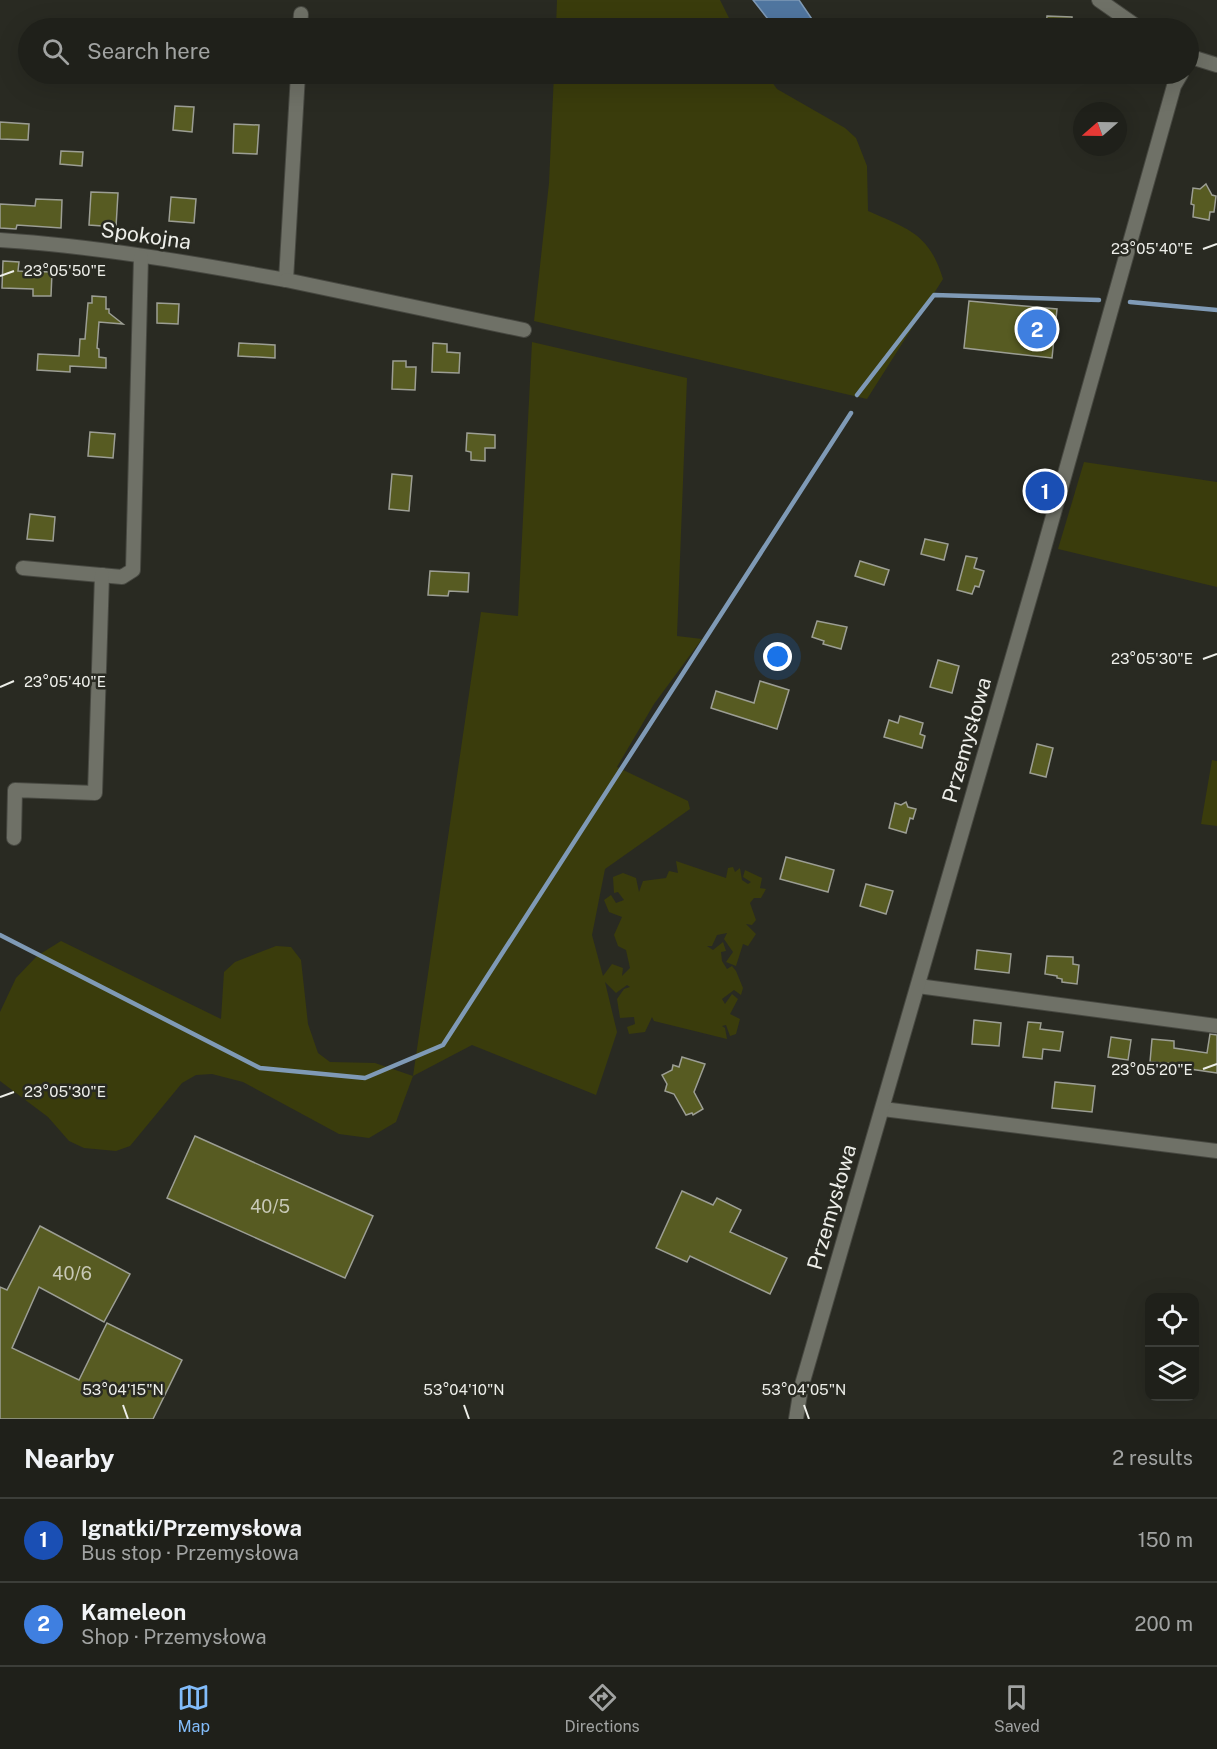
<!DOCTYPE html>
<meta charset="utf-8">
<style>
:root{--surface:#1f201a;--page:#2c2d27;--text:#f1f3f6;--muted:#a1a3a2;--line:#3c3e39;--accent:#82bcfa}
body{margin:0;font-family:"Public Sans",sans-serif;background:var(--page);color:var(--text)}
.controls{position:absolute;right:18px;bottom:18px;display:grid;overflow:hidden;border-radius:12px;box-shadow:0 6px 24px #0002}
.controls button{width:54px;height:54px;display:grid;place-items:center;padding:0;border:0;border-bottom:2px solid var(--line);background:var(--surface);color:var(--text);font:30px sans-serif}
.compass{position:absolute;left:1073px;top:102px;width:54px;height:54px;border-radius:50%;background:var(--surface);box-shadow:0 6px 24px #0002;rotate:250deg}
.you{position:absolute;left:778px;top:657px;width:21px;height:21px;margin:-15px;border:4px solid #fff;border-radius:50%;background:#1a73e8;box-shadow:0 0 0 9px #1a73e833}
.badge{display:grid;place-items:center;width:39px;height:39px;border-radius:50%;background:var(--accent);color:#fff;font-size:20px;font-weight:700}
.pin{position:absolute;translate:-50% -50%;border:3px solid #fff;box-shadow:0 2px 6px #0006}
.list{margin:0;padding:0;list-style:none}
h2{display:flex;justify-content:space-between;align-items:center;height:78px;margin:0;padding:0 24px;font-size:26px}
h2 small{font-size:20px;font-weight:400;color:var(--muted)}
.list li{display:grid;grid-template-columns:39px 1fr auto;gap:18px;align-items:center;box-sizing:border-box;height:84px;padding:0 24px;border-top:2px solid var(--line)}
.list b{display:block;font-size:22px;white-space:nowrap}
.list p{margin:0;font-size:20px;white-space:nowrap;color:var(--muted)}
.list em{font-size:20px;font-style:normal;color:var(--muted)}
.icon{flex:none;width:33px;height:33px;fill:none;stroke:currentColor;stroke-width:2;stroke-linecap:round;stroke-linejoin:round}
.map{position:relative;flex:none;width:1217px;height:1419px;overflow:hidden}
.search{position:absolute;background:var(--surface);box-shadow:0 6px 24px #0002;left:18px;right:18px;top:18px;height:66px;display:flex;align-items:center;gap:15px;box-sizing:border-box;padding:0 21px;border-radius:33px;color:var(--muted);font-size:22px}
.sheet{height:246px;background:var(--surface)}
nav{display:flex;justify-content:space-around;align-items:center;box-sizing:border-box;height:84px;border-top:2px solid var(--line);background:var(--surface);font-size:16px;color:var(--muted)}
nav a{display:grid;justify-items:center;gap:3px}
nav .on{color:var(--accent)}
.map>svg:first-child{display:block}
.green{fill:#3a3c0c}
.water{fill:#5076a0;stroke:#7f9ab6;stroke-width:1.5}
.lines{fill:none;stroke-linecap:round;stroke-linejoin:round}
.stream{stroke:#7f9ab6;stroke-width:4.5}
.building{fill:#575b22;stroke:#9c9e94;stroke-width:1.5}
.minor-casing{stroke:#474841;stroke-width:16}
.minor{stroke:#6f7167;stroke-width:14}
.ticks{fill:none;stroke:#edeee9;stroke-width:2}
.labels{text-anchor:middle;stroke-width:5;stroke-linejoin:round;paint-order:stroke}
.number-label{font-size:18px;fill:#c8c9b7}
.street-label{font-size:21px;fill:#edeee9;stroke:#292a22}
.ticks-label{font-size:15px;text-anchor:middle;fill:#edeee9;stroke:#292a22;stroke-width:5;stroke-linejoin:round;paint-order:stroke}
</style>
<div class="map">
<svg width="1217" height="1419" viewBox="0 0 1217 1419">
<rect width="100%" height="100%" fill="#292a22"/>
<g class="green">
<path d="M557 0H720L734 28H556Z"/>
<path d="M554 74H766L777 89 845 128 856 138 867 166 868 211C908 229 929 233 943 279L867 399 534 321 549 183Z"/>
<path d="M532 342 687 378 677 636 702 639 654 704 617 767 688 801 690 809 605 869 592 935 603 976 612 964 623 968 622 976 630 968 626 950 618 946 614 935 622 917 609 912 604 900 611 895 616 903 624 900 618 892 614 893 613 877 623 873 636 878 639 892 643 881 666 878 669 871 678 873 676 861 726 878 728 868 733 867 735 872 740 868 742 880 748 884 751 882 743 877 745 870 762 878 760 888 766 889 761 898H754L750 903 756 920 752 925 746 924 756 934 748 946 743 944 736 966 726 962 733 952 724 939 727 933 717 935 712 946H707L713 950 723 942 726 951 721 952 722 961 727 969 732 966 736 971 743 988 741 995 734 990 722 999 725 1004 732 994 738 999 730 1014 740 1019 736 1034 730 1036 726 1025 722 1026 725 1028 727 1039 654 1021 652 1017 645 1032 629 1034 627 1027 635 1024 634 1017 620 1018 617 999 624 989 630 987 627 985 616 993 605 982 617 1032 596 1095 472 1045 413 1076 396 1122 369 1138 339 1134 243 1082 212 1074 196 1075 182 1083 130 1146 116 1151 84 1148 69 1141 48 1117 0 1081V1012L16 978 37 956 61 941 221 1019 224 972 235 962 276 946 291 947 301 960 308 1024 318 1053 330 1062 375 1063 413 1076 481 612 518 616Z"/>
<path d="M1084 462 1217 482V587L1058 549Z"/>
<path d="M1212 760 1217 761V826L1201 824Z"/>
</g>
<path class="water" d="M753 0H799L818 28H775Z"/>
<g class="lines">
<g class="stream">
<path d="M1130 302 1217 310"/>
<path d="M857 395 934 295 1099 300"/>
<path d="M0 935 260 1068 365 1078 443 1045 851 413"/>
</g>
</g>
<g class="building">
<path d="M1047 16 1072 17V28H1046Z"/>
<path d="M175 106 194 107 192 132 173 130Z"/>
<path d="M0 122 29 124 28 140 0 139Z"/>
<path d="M234 124 259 125 257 154 233 153Z"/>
<path d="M61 151 83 152 82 166 60 164Z"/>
<path d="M1206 184 1212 195 1216 196 1214 212H1210L1209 220 1193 217 1194 205 1191 204 1193 188 1200 189Z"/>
<path d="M91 192 118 193 116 227 89 225Z"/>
<path d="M171 197 196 199 194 223 169 221Z"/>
<path d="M36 199 62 200 61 228 17 225 16 229 0 228V204L35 206Z"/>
<path d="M3 261 19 262 18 271 52 272 51 296H33V289L2 288Z"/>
<path d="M92 296 106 297V309H109V313L123 324 99 322 97 348 99 349V357L106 358V368L70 366V372L37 370 38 354 79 356 80 339H85L88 303H92Z"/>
<path d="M969 301 1057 309 1052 358 964 348Z"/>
<path d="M157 303 179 304 178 324 157 323Z"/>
<path d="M239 343 275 345V358L238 356Z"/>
<path d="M433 343 447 344V352L460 353 459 373 432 372Z"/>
<path d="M393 361H406V367H416L415 390 392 389Z"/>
<path d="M90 432 115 434 113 458 88 456Z"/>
<path d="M467 433 495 435V448H485V461L471 460V452L466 451Z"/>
<path d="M392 474 412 476 409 511 389 509Z"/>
<path d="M30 514 55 517 53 541 27 539Z"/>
<path d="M925 539 948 544 944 560 921 554Z"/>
<path d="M966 556 977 558 974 568 984 571 979 587 975 586 972 594 957 590Z"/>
<path d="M860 561 889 570 884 585 855 576Z"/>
<path d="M430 571 469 573 468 592 449 591 448 596 428 595Z"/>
<path d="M817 621 847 627 841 649 823 644 824 641 812 637Z"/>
<path d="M938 660 959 666 952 693 930 687Z"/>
<path d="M760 681 789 690 777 729 711 708 716 691 754 703Z"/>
<path d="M900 716 923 723 920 734 925 736 922 748 884 737 889 720 898 723Z"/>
<path d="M1037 744 1053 748 1046 777 1030 773Z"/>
<path d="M906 802 908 807 916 809 913 819 910 818 906 833 889 828 895 803 901 805Z"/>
<path d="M786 857 834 870 828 892 780 879Z"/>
<path d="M866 884 893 891 886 914 860 906Z"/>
<path d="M977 950 1011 954 1009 973 975 969Z"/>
<path d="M1047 956 1073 957V964L1079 965 1077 984 1062 982V979L1057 978V976L1045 974Z"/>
<path d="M974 1020 1001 1023 999 1046 972 1044Z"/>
<path d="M1028 1022 1041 1023 1040 1029 1063 1032 1060 1051 1043 1049 1042 1059 1023 1057Z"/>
<path d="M1210 1034 1217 1035V1073L1190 1069V1065L1150 1062 1152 1039 1174 1041V1048L1207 1053Z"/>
<path d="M1111 1037 1131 1040 1128 1060 1108 1057Z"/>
<path d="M682 1057 705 1064 694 1092 703 1109 693 1115 692 1113 686 1115 674 1094 665 1091 667 1084 662 1075 672 1070 673 1065 679 1067Z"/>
<path d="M1055 1082 1095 1086 1092 1112 1052 1108Z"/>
<path d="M195 1136 373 1216 345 1278 167 1198Z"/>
<path d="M682 1191 713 1205 717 1198 741 1210 730 1232 787 1258 770 1294 690 1256 687 1262 656 1248Z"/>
<path d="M40 1226 130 1274 104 1322 39 1287 12 1348 79 1380 107 1323 182 1360 153 1419H0V1287L7 1290Z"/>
</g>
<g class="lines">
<g class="minor-casing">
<g id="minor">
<path d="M1099 0 1139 28"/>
<path d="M300 28 301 14"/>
<path d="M1188 56 1217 65"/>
<path d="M0 240C95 246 192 263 286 280L298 74"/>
<path d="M286 280 524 330"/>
<path d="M23 568 122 577 133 570 141 257"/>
<path d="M14 838 15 790 95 793 102 575"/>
<path d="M918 986 1217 1026"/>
<path d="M883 1109 1217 1151"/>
<path d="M796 1419 801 1388 1041 559 1174 86 1181 74"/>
</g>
</g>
<use href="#minor" class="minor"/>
</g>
<path class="ticks" d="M1203 249 1217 244M0 276 14 271M1203 659 1217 654M0 687 14 681M1203 1069 1217 1064M0 1097 14 1092M123 1405 128 1419M464 1405 469 1419M804 1405 809 1419"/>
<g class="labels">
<g class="number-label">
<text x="270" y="1213">40/5</text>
<text x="72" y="1280">40/6</text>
</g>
<g class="street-label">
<text transform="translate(146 236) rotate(8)" y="7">Spokojna</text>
<text transform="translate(967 740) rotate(-74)" y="7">Przemysłowa</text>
<text transform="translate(832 1207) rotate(-74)" y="7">Przemysłowa</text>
</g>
</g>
<g class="ticks-label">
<text x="1152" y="254">23°05'40"E</text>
<text x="65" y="276">23°05'50"E</text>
<text x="1152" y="664">23°05'30"E</text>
<text x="65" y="687">23°05'40"E</text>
<text x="1152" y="1075">23°05'20"E</text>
<text x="65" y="1097">23°05'30"E</text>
<text x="123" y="1395">53°04'15"N</text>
<text x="464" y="1395">53°04'10"N</text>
<text x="804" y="1395">53°04'05"N</text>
</g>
</svg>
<div class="controls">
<button><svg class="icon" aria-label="locate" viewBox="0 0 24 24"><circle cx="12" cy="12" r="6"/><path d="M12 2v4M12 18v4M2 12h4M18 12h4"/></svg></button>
<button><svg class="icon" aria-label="layers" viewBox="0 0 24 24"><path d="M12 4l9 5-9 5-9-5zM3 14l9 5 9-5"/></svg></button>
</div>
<svg class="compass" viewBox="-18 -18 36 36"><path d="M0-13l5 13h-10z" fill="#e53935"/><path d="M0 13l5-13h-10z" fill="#a1a3a2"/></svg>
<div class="you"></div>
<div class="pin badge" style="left:1045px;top:491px;background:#1a4fb4">1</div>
<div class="pin badge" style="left:1037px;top:329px;background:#3f7fe0">2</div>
<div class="search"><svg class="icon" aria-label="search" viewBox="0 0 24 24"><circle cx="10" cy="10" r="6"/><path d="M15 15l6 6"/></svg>Search here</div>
</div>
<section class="sheet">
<h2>Nearby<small>2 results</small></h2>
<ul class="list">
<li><span class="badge" style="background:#1a4fb4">1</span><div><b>Ignatki/Przemysłowa</b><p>Bus stop · Przemysłowa</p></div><em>150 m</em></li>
<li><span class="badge" style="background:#3f7fe0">2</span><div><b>Kameleon</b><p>Shop · Przemysłowa</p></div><em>200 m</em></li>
</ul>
</section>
<nav>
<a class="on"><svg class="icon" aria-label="map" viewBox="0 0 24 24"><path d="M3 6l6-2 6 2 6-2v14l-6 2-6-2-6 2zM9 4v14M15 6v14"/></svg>Map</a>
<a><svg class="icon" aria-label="directions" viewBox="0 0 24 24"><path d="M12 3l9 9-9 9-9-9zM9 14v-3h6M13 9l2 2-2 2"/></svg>Directions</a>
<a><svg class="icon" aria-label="saved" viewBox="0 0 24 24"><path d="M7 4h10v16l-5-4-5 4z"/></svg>Saved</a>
</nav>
